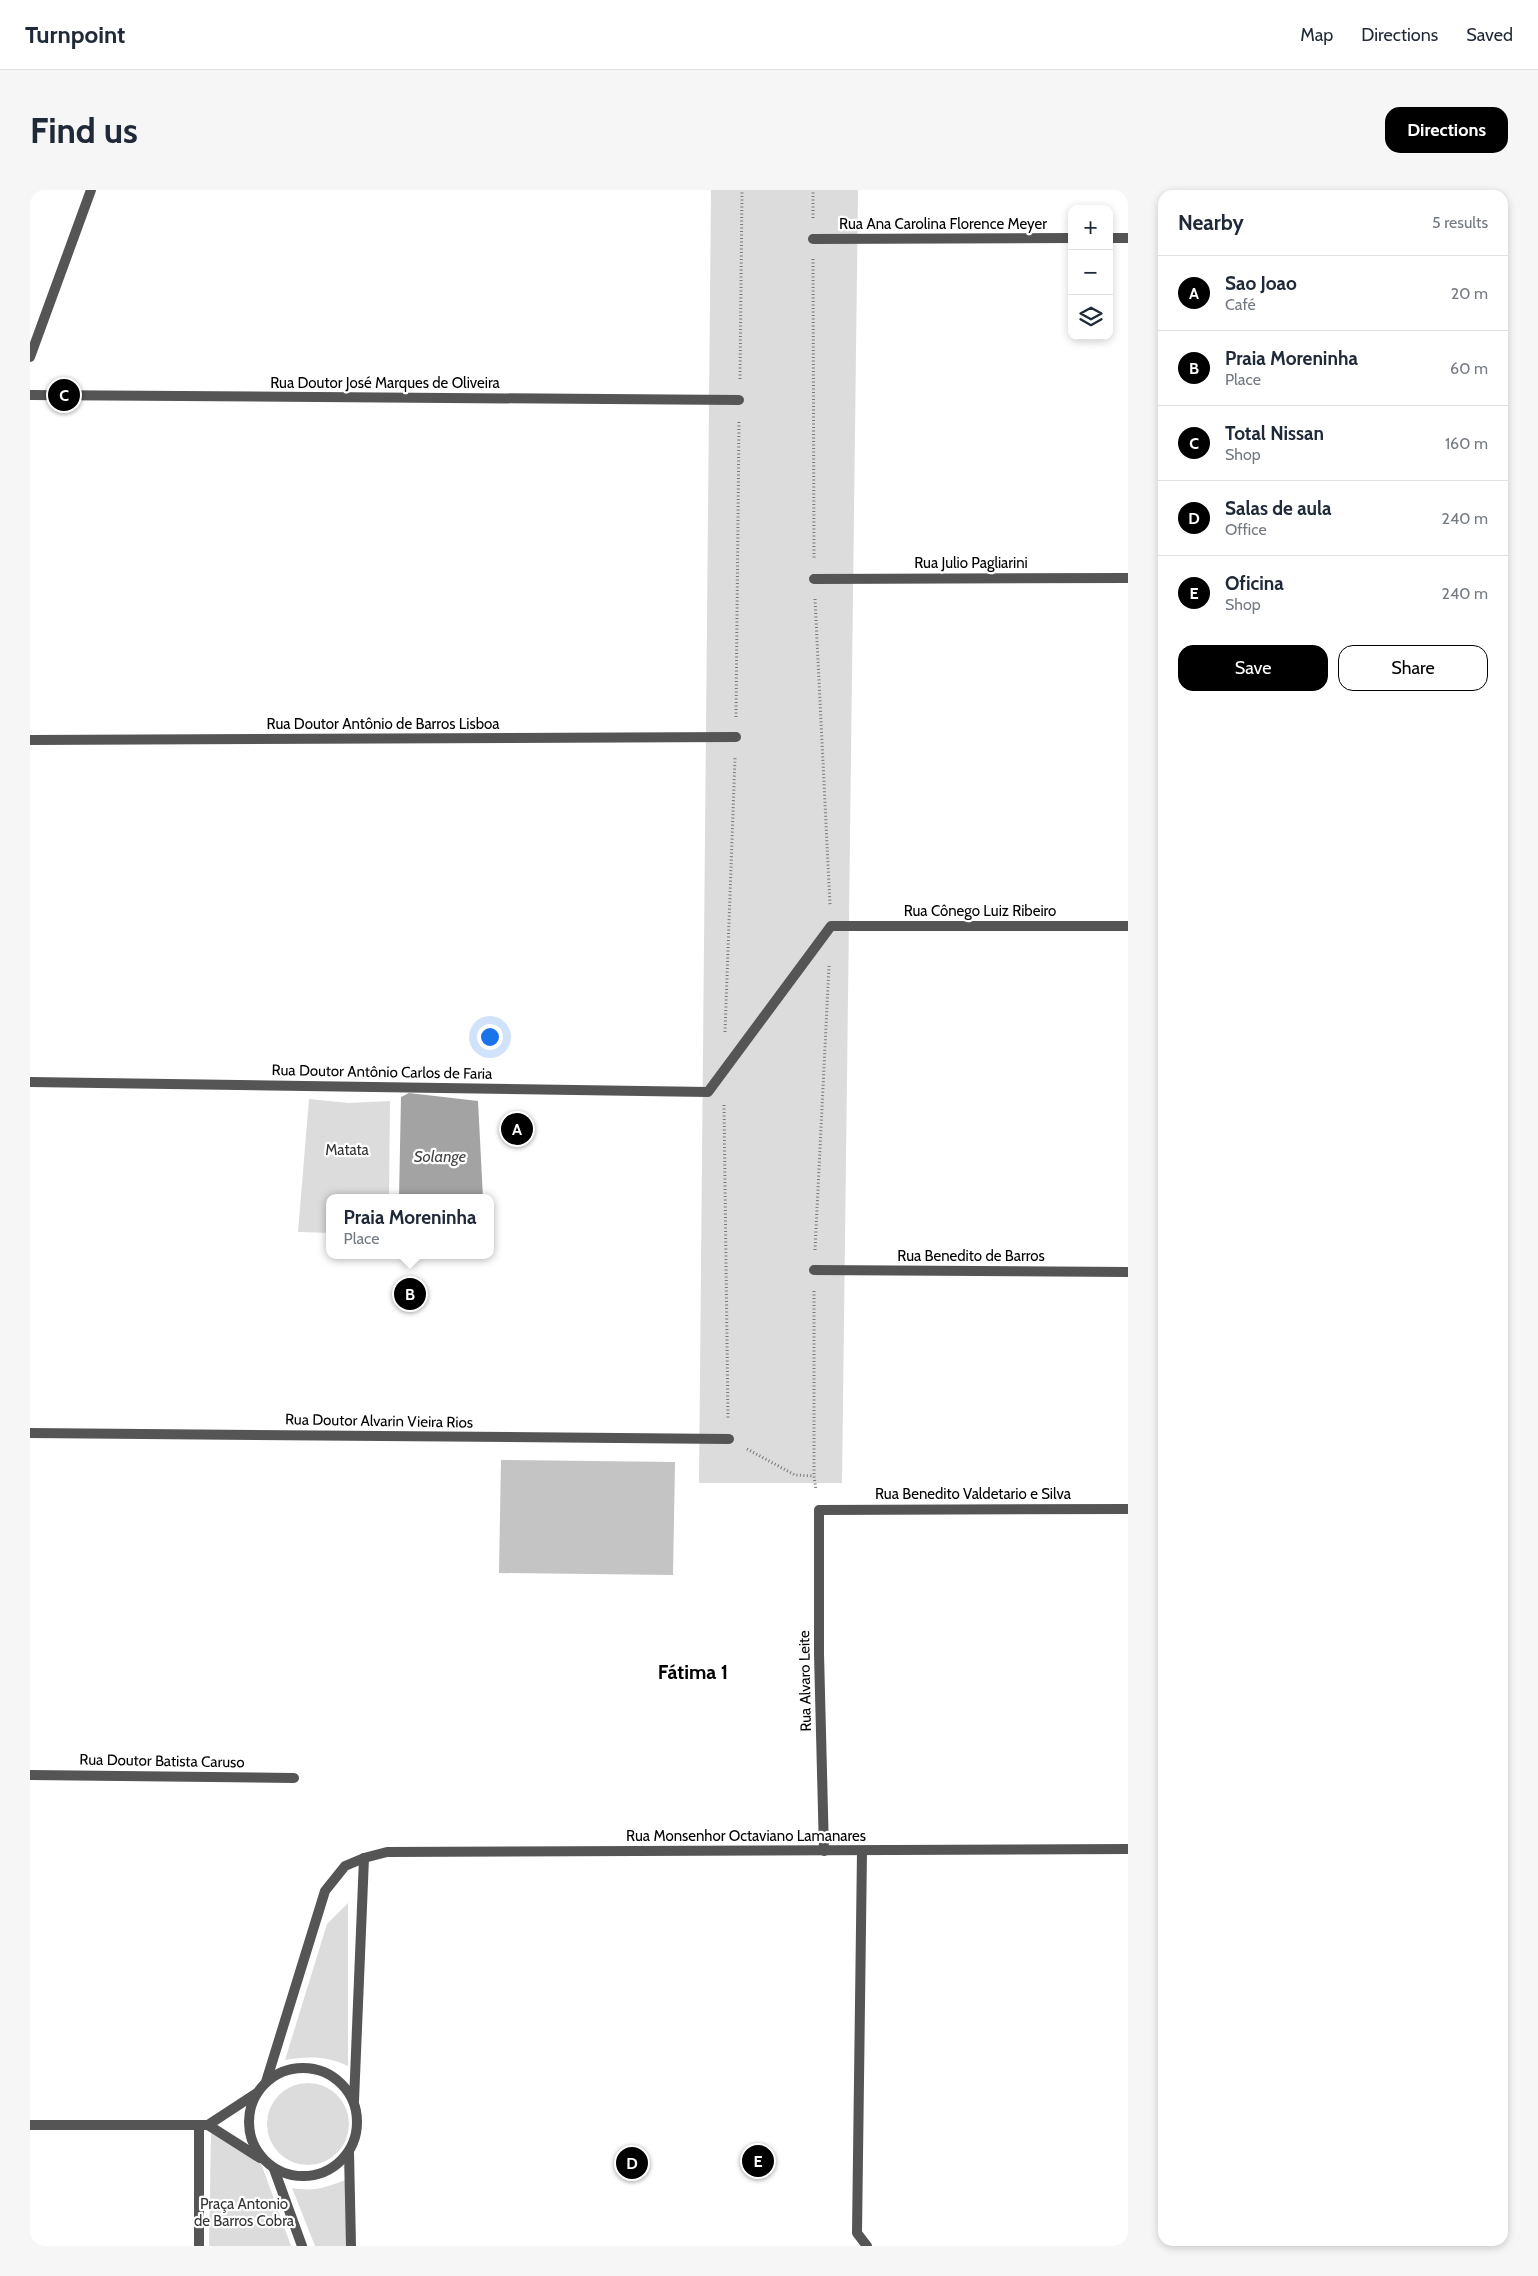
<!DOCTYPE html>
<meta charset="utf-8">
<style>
:root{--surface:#fff;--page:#f6f6f7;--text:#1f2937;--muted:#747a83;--line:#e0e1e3;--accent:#000}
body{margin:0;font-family:Cabin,sans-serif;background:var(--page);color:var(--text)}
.controls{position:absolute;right:15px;top:15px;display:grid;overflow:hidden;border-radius:10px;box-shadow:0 2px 8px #0003}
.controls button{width:45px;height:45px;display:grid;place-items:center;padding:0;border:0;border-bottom:1px solid var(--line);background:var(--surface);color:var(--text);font:25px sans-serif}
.you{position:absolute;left:459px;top:846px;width:18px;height:18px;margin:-12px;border:4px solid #fff;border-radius:50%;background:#1a73e8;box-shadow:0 0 0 8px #1a73e833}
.badge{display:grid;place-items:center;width:32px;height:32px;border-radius:50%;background:var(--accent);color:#fff;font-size:16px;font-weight:700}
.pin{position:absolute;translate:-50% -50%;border:2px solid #fff;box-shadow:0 1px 5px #0006}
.popup{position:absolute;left:296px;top:1004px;width:168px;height:65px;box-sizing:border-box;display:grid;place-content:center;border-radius:10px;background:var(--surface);filter:drop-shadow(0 1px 4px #0005);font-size:16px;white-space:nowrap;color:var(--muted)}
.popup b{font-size:19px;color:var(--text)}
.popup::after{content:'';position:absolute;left:50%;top:100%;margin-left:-10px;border:10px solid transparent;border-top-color:var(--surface)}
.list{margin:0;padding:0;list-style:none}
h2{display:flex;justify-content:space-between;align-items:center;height:65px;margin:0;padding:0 20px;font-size:21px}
h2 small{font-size:16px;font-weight:400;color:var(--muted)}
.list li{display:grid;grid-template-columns:32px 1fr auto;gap:15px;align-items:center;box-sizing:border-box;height:75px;padding:0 20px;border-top:1px solid var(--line)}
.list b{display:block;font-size:19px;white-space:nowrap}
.list p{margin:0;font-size:16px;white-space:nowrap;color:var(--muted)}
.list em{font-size:16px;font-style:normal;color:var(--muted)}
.actions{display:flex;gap:10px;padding:15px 20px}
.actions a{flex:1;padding:11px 0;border:1px solid var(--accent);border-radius:15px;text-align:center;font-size:18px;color:var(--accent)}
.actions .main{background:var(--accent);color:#fff}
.icon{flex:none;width:28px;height:28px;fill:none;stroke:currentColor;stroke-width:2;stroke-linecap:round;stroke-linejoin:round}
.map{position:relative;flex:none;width:1098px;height:2056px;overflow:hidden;border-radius:15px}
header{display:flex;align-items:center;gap:30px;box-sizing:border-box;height:70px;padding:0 25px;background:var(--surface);border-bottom:1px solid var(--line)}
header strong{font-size:24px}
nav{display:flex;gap:28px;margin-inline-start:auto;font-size:18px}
.intro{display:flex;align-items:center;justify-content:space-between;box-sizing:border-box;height:120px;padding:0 30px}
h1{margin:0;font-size:35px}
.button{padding:12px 22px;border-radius:15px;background:var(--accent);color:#fff;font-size:18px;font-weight:700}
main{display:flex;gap:30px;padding:0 30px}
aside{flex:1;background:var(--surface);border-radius:15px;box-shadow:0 2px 8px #0003}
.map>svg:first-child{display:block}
.green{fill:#dcdcdc}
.water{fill:#a3a3a3}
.building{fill:#c4c4c4}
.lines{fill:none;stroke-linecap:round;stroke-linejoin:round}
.path{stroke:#777;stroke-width:3;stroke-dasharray:1 2.5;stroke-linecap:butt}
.service{stroke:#555;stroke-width:10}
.minor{stroke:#555;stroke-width:10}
.labels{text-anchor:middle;stroke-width:4.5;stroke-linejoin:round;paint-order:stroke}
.street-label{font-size:15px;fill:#000;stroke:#fff}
.park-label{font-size:15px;fill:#333;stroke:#fff}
.water-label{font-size:16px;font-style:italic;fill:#444;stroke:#fff}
.district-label{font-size:20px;font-weight:bold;fill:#000;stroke:#fff}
</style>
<header>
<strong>Turnpoint</strong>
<nav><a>Map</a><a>Directions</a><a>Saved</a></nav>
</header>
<div class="intro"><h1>Find us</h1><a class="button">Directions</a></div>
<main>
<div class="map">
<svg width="1098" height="2056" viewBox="0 0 1098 2056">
<rect width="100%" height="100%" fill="#fff"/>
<g class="green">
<path d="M681 0H828L812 1293H669Z"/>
<path d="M279 909 319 913 360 911 359 1008H300V1043L268 1042Z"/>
<path d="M318 1713V1876C297 1866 278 1866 255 1870L297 1734Z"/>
<circle cx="278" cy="1934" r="41"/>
<path d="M181 1942 231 1973 261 2056H179Z"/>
<path d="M318 1989V2056H285L262 1998C286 2002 296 1997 318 1989Z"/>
</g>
<path class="water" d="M379 903 448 911 453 1008H369L371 907Z"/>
<path class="building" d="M471 1270 645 1272 643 1385 469 1383Z"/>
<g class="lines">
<g class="path">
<path d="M783 28V0"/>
<path d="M783 69 784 368"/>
<path d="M710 189 712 0"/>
<path d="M785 409 800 715"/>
<path d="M706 527 709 231"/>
<path d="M695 842 705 568"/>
<path d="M694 915 698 1229"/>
<path d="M785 1060 799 776"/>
<path d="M784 1101V1286L786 1300"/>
<path d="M717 1259 765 1285 784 1286"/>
</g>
<path class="service" d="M832 1661 827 2043 837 2056"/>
<g class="minor">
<path d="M1079 48H1098"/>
<path d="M783 49 1042 48"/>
<path d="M0 167 61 0"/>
<path d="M0 205 709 210"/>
<path d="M784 389 1098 388"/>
<path d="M0 550 706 547"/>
<path d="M0 892 678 902 801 736H1098"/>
<path d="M784 1080 1098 1082"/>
<path d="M0 1243 699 1249"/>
<path d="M0 1585 264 1588"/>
<path d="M794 1661 789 1464V1320L1098 1319"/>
<circle cx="273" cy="1932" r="54"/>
<path d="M236 1892 295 1701 315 1676 334 1668 357 1662 1098 1659"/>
<path d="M227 1903 178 1935 230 1968"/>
<path d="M324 1911 334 1668"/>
<path d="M0 1935H178"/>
<path d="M319 1962 321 2056"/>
<path d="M244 1979 272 2056"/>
<path d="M169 2056V1935"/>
</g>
</g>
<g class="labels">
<g class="street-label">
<text x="913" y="39">Rua Ana Carolina Florence Meyer</text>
<text x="355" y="198">Rua Doutor José Marques de Oliveira</text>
<text x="941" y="378">Rua Julio Pagliarini</text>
<text x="353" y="539">Rua Doutor Antônio de Barros Lisboa</text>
<text x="950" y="726">Rua Cônego Luiz Ribeiro</text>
<text transform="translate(352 882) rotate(1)" y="5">Rua Doutor Antônio Carlos de Faria</text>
<text x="941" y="1071">Rua Benedito de Barros</text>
<text transform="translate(349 1231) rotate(1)" y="5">Rua Doutor Alvarin Vieira Rios</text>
<text x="943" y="1309">Rua Benedito Valdetario e Silva</text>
<text transform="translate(775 1491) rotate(-91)" y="5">Rua Alvaro Leite</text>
<text transform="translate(132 1571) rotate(1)" y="5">Rua Doutor Batista Caruso</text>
<text x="716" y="1651">Rua Monsenhor Octaviano Lamanares</text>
</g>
<g class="park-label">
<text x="317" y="965">Matata</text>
<text x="214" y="2019">Praça Antonio<tspan x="214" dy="17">de Barros Cobra</tspan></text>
</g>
<g class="water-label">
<text x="410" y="972">Solange</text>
</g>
<g class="district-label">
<text x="663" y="1489">Fátima 1</text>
</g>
</g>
</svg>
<div class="controls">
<button>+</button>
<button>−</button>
<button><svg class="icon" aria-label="layers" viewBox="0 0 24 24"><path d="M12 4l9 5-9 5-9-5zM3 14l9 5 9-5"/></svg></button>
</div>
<div class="you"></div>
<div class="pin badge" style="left:487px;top:939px">A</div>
<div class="pin badge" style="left:380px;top:1104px">B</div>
<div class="popup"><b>Praia Moreninha</b>Place</div>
<div class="pin badge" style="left:34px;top:205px">C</div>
<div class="pin badge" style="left:602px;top:1973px">D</div>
<div class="pin badge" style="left:728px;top:1971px">E</div>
</div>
<aside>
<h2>Nearby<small>5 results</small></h2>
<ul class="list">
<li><span class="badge">A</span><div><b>Sao Joao</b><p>Café</p></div><em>20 m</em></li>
<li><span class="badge">B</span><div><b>Praia Moreninha</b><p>Place</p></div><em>60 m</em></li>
<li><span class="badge">C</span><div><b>Total Nissan</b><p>Shop</p></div><em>160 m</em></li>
<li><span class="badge">D</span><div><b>Salas de aula</b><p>Office</p></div><em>240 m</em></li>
<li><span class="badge">E</span><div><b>Oficina</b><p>Shop</p></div><em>240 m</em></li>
</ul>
<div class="actions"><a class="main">Save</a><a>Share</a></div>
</aside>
</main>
